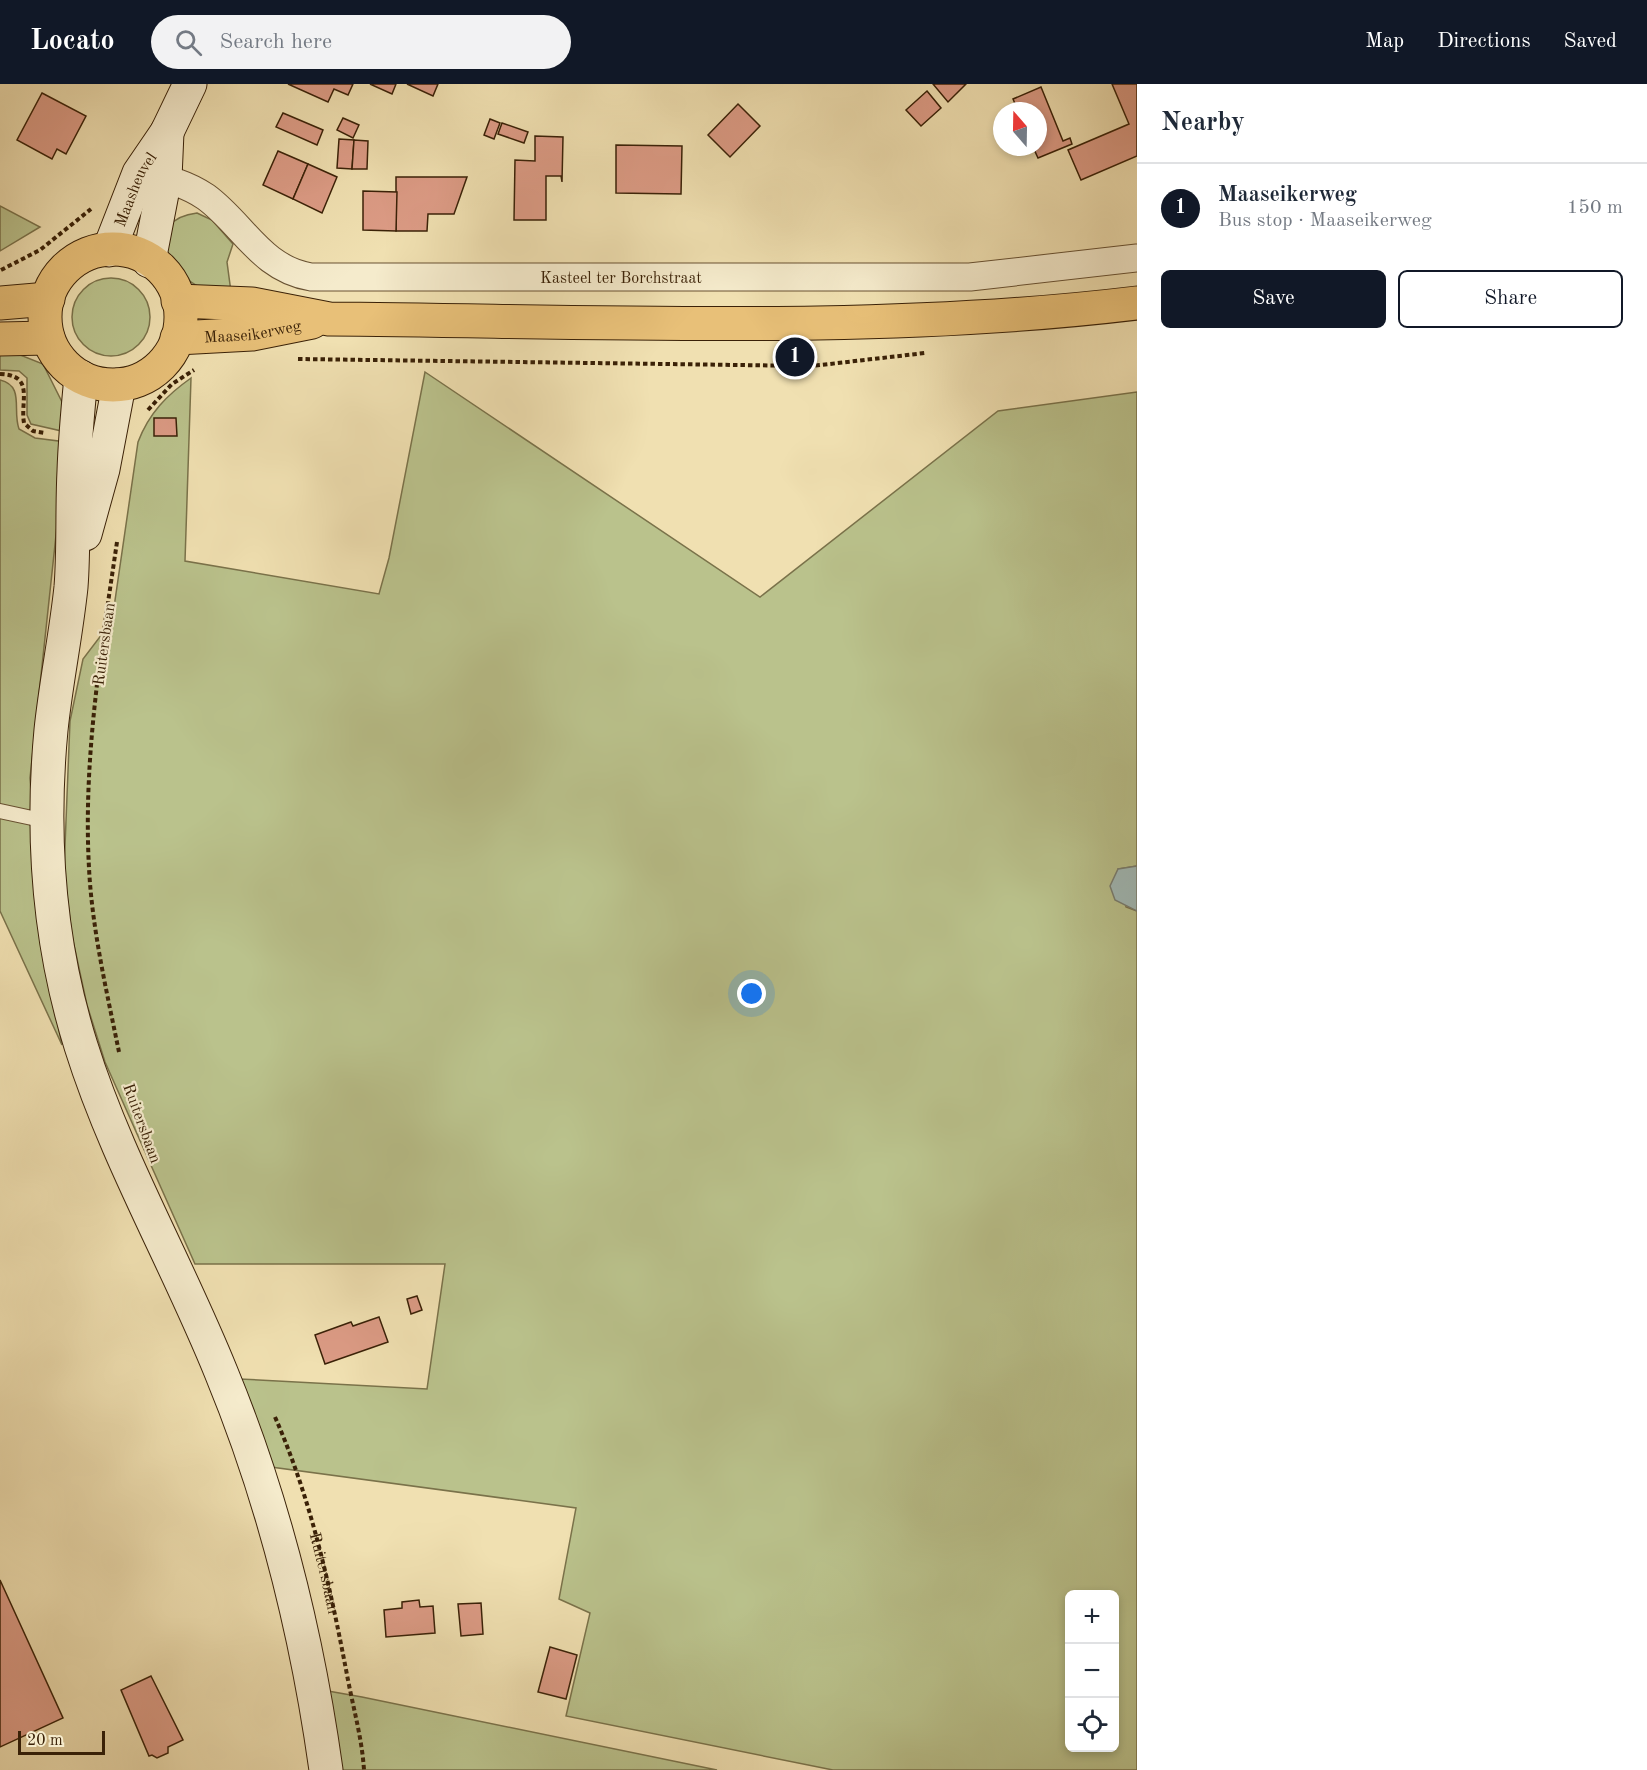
<!DOCTYPE html>
<meta charset="utf-8">
<style>
:root{--surface:#fff;--page:#f2f2f3;--text:#1f2937;--muted:#747a83;--line:#e0e1e3;--accent:#111827}
body{margin:0;font-family:"Old Standard TT",serif;background:var(--page);color:var(--text)}
.controls{position:absolute;right:18px;bottom:18px;display:grid;overflow:hidden;border-radius:9px;box-shadow:0 3px 9px #0003}
.controls button{width:54px;height:54px;display:grid;place-items:center;padding:0;border:0;border-bottom:2px solid var(--line);background:var(--surface);color:var(--text);font:30px sans-serif}
.compass{position:absolute;left:993px;top:18px;width:54px;height:54px;border-radius:50%;background:var(--surface);box-shadow:0 3px 9px #0003;rotate:340deg}
.scale{position:absolute;left:18px;bottom:15px;width:87px;box-sizing:border-box;padding-left:6px;border:3px solid #3a2107;border-top:0;font-size:16px;line-height:21px;white-space:nowrap;color:#3a2107;-webkit-text-stroke:4px #f5ebcc;paint-order:stroke}
.you{position:absolute;left:752px;top:910px;width:21px;height:21px;margin:-15px;border:4px solid #fff;border-radius:50%;background:#1a73e8;box-shadow:0 0 0 9px #1a73e833}
.badge{display:grid;place-items:center;width:39px;height:39px;border-radius:50%;background:var(--accent);color:#fff;font-size:20px;font-weight:700}
.pin{position:absolute;translate:-50% -50%;border:3px solid #fff;box-shadow:0 2px 6px #0006}
.list{margin:0;padding:0;list-style:none}
h2{display:flex;justify-content:space-between;align-items:center;height:78px;margin:0;padding:0 24px;font-size:26px}
h2 small{font-size:20px;font-weight:400;color:var(--muted)}
.list li{display:grid;grid-template-columns:39px 1fr auto;gap:18px;align-items:center;box-sizing:border-box;height:90px;padding:0 24px;border-top:2px solid var(--line)}
.list b{display:block;font-size:22px;white-space:nowrap}
.list p{margin:0;font-size:20px;white-space:nowrap;color:var(--muted)}
.list em{font-size:20px;font-style:normal;color:var(--muted)}
.actions{display:flex;gap:12px;padding:18px 24px}
.actions a{flex:1;padding:14px 0;border:2px solid var(--accent);border-radius:9px;text-align:center;font-size:21px;color:var(--accent)}
.actions .main{background:var(--accent);color:#fff}
.icon{flex:none;width:33px;height:33px;fill:none;stroke:currentColor;stroke-width:2;stroke-linecap:round;stroke-linejoin:round}
.map{position:relative;flex:none;width:1137px;height:1686px;overflow:hidden}
header{display:flex;align-items:center;gap:36px;box-sizing:border-box;height:84px;padding:0 30px;background:var(--accent);color:#fff}
header strong{font-size:28px}
nav{display:flex;gap:33px;margin-inline-start:auto;font-size:21px}
.search{width:420px;height:54px;background:var(--page);display:flex;align-items:center;gap:15px;box-sizing:border-box;padding:0 21px;border-radius:33px;color:var(--muted);font-size:22px}
main{display:flex}
aside{flex:1;background:var(--surface)}
.map>svg:first-child{display:block}
.green{fill:#bac28c;stroke:#7a724a;stroke-width:1.5;fill-rule:evenodd}
.water{fill:#a0bab8;stroke:#777d71;stroke-width:1.5}
.building{fill:#dc9b85;stroke:#3a2107;stroke-width:1.5}
.lines{fill:none;stroke-linecap:round;stroke-linejoin:round}
.lane-casing{stroke:#685132;stroke-width:16}
.street-casing{stroke:#685132;stroke-width:29}
.secondary-casing{stroke:#3a2107;stroke-width:35}
.primary-casing{stroke:#3a2107;stroke-width:35}
.path{stroke:#3a2107;stroke-width:4;stroke-dasharray:4.5 3;stroke-linecap:butt}
.lane{stroke:#f5ebcc;stroke-width:14}
.street{stroke:#f5ebcc;stroke-width:27}
.secondary{stroke:#f5ebcc;stroke-width:33}
.primary{stroke:#e8c078;stroke-width:33}
.labels{text-anchor:middle;stroke-width:4.5;stroke-linejoin:round;paint-order:stroke}
.street-label{font-size:16px;fill:#3a2107;stroke:#f5ebcc}
</style>
<header>
<strong>Locato</strong>
<div class="search"><svg class="icon" aria-label="search" viewBox="0 0 24 24"><circle cx="10" cy="10" r="6"/><path d="M15 15l6 6"/></svg>Search here</div>
<nav><a>Map</a><a>Directions</a><a>Saved</a></nav>
</header>
<main>
<div class="map">
<svg width="1137" height="1686" viewBox="0 0 1137 1686">
<rect width="100%" height="100%" fill="#f0e0b1"/>
<filter id="stains"><feTurbulence type="fractalNoise" baseFrequency=".00333" numOctaves="4"/><feColorMatrix values="0 0 0 0 .2 0 0 0 0 .09 0 0 0 0 .02 0 0 0 .5 -.17"/></filter>
<radialGradient id="worn" r=".72"><stop offset=".6" stop-color="#630" stop-opacity="0"/><stop offset="1" stop-color="#630" stop-opacity=".3"/></radialGradient>
<g class="green">
<path d="M0 122 40 143 0 167Z"/>
<path d="M197 129 212 136 233 160 227 178 231 208C222 208 211 209 203 205 167 189 142 136 197 129Z"/>
<circle cx="111" cy="233" r="39"/>
<path d="M0 263 43 280 68 330 66 348 31 340 27 331V294L19 287 0 286Z"/>
<path d="M425 288 760 513 998 327 1137 308V782L1118 785 1126 823 1137 827V1686H833L566 1632 590 1529 559 1515 576 1424 271 1383 240 1295 427 1305 445 1180H195L105 978 87 921 72 852 64 787 70 637 83 575 112 537 138 358C149 329 167 311 191 294L185 477 379 510 389 474ZM1070 1510H1114V1664H1070Z"/>
<path d="M0 296C25 302 12 326 19 345L35 354 66 358 30 694 42 859 62 961 0 827Z"/>
<path d="M328 1607 362 1613 717 1686H340Z"/>
</g>
<path class="water" d="M1137 782V827L1115 816 1110 802 1118 785Z"/>
<g class="building">
<path d="M288 0H353L348 11 334 5 328 18Z"/>
<path d="M370 0H396L392 10Z"/>
<path d="M407 0H438L433 12Z"/>
<path d="M933 0H966L948 18Z"/>
<path d="M1112 0H1137V72L1081 96 1068 66 1129 40Z"/>
<path d="M1041 3 1063 57 1070 54 1072 60 1038 74 1033 63H1038V27H1018L1013 15Z"/>
<path d="M927 7 941 24 921 42 906 26Z"/>
<path d="M42 9 86 32 66 70 57 65 52 75 17 56Z"/>
<path d="M738 20 760 42 730 73 708 51Z"/>
<path d="M283 29 323 46 317 61 276 43Z"/>
<path d="M343 34 359 41 353 54 337 46Z"/>
<path d="M490 35 500 39 494 55 484 51Z"/>
<path d="M502 39 528 48 524 59 498 50Z"/>
<path d="M535 52 563 53 562 98 561 92H546V136H514L515 76 535 77Z"/>
<path d="M339 55 354 56 352 85 337 84Z"/>
<path d="M354 56 368 57 367 85H352Z"/>
<path d="M616 61 682 62 681 110 616 109Z"/>
<path d="M278 67 308 80 293 115 263 101Z"/>
<path d="M308 80 337 93 322 129 293 115Z"/>
<path d="M396 93H467L454 130H428L427 147H396Z"/>
<path d="M363 107 397 108 396 147 363 146Z"/>
<path d="M154 334H176L177 352H154Z"/>
<path d="M417 1212 422 1226 411 1230 407 1215Z"/>
<path d="M379 1233 388 1258 325 1280 315 1251 351 1238 353 1242Z"/>
<path d="M0 1496 63 1634 0 1663Z"/>
<path d="M419 1516 420 1523 433 1522 435 1549 386 1553 384 1526 402 1524V1518Z"/>
<path d="M481 1519 483 1550 461 1552 458 1520Z"/>
<path d="M550 1563 577 1571 566 1615 538 1608Z"/>
<path d="M151 1592 183 1656 168 1663V1669L157 1674 152 1671 149 1672 121 1606Z"/>
</g>
<g class="lines">
<g class="lane-casing">
<path id="lane" d="M0 727 46 737"/>
</g>
<g class="street-casing">
<g id="street">
<path id="s2" d="M145 90C167 95 187 100 206 113 243 140 261 185 311 193H970L1137 174"/>
</g>
</g>
<g class="secondary-casing">
<g id="secondary">
<path id="s3" d="M109 166 139 89 167 48 190 0"/>
<path d="M149 177 165 94 167 48"/>
<path d="M81 293C78 324 75 356 74 387 72 425 74 465 71 503 66 551 56 598 51 646 41 752 49 860 81 962 116 1074 177 1179 221 1288 273 1414 307 1550 326 1686"/>
<path d="M85 450 103 385 119 301"/>
</g>
</g>
<g class="primary-casing">
<g id="primary">
<circle cx="113" cy="233" r="68"/>
<path d="M178 217 252 220 329 235C596 237 872 251 1137 219"/>
<path d="M0 219 48 215"/>
<path id="s4" d="M177 254 252 250 312 238"/>
<path d="M0 255 48 254"/>
</g>
</g>
<g class="path">
<path d="M1 186 40 166 91 125"/>
<path d="M298 275 812 282 925 269"/>
<path d="M0 290C35 291 20 317 24 339L33 347 45 349"/>
<path d="M148 326 172 300 194 286"/>
<path d="M117 458C101 566 83 675 89 784 92 845 107 909 119 968"/>
<path id="s1" d="M275 1333C312 1417 331 1507 348 1596 354 1627 362 1655 364 1686"/>
</g>
<use href="#lane" class="lane"/>
<use href="#street" class="street"/>
<use href="#secondary" class="secondary"/>
<use href="#primary" class="primary"/>
</g>
<g class="labels">
<g class="street-label">
<text dy="6" stroke="none"><textPath href="#s3" startOffset="66">Maasheuvel</textPath></text>
<text dy="6" stroke="none"><textPath href="#s2" startOffset="510">Kasteel ter Borchstraat</textPath></text>
<text dy="6" stroke="none"><textPath href="#s4" startOffset="76">Maaseikerweg</textPath></text>
<text transform="translate(103 560) rotate(-82)" y="6">Ruitersbaan</text>
<text transform="translate(143 1039) rotate(70)" y="6">Ruitersbaan</text>
<text dy="6" stroke="none"><textPath href="#s1" startOffset="164">Ruitersbaan</textPath></text>
</g>
</g>
<rect width="100%" height="100%" filter="url(#stains)"/>
<rect width="100%" height="100%" fill="url(#worn)"/>
</svg>
<div class="controls">
<button>+</button>
<button>−</button>
<button><svg class="icon" aria-label="locate" viewBox="0 0 24 24"><circle cx="12" cy="12" r="6"/><path d="M12 2v4M12 18v4M2 12h4M18 12h4"/></svg></button>
</div>
<svg class="compass" viewBox="-18 -18 36 36"><path d="M0-13l5 13h-10z" fill="#e53935"/><path d="M0 13l5-13h-10z" fill="#747a83"/></svg>
<div class="scale">20 m</div>
<div class="you"></div>
<div class="pin badge" style="left:795px;top:273px">1</div>
</div>
<aside>
<h2>Nearby<small></small></h2>
<ul class="list">
<li><span class="badge">1</span><div><b>Maaseikerweg</b><p>Bus stop · Maaseikerweg</p></div><em>150 m</em></li>
</ul>
<div class="actions"><a class="main">Save</a><a>Share</a></div>
</aside>
</main>
